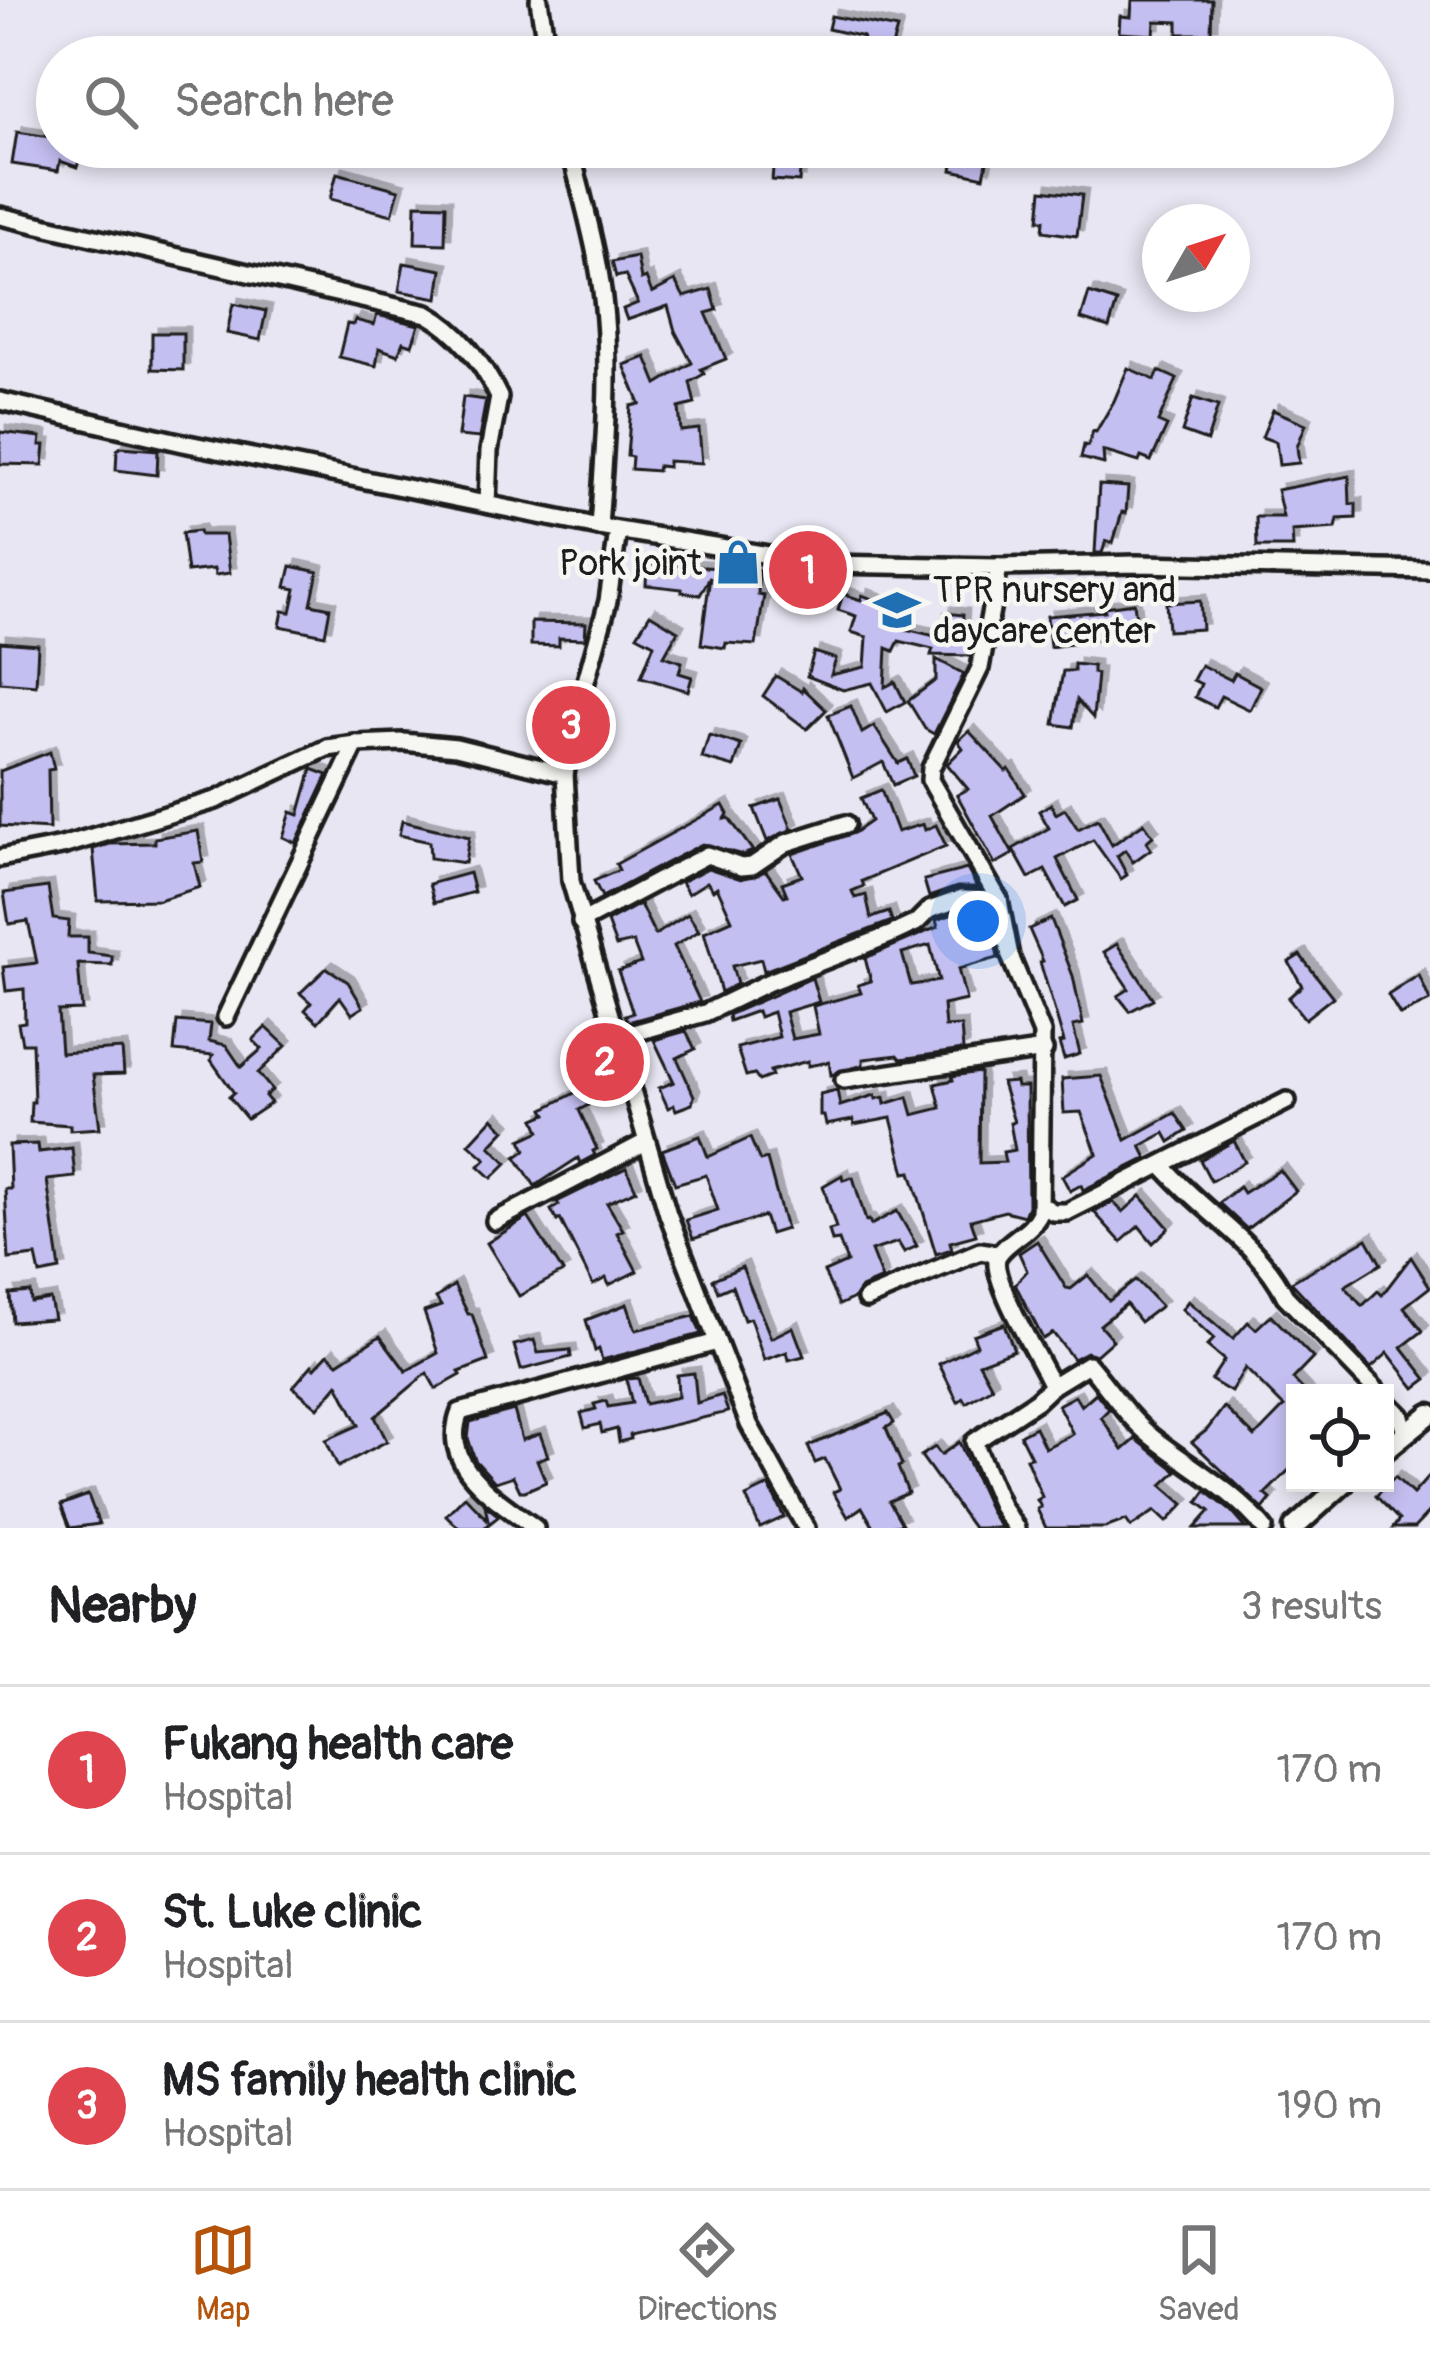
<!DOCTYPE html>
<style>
:root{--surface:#fff;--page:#f2f2f2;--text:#202124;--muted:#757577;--line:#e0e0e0;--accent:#b45309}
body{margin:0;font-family:Pangolin,sans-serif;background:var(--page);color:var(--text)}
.controls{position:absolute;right:36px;bottom:36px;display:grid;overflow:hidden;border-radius:0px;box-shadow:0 6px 18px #0003}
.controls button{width:108px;height:108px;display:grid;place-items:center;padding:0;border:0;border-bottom:3px solid var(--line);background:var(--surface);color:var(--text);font:60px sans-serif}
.compass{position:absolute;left:1142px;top:204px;width:108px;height:108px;border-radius:50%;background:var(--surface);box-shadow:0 6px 18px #0003;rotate:51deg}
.you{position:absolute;left:978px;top:921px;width:42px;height:42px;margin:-30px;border:9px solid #fff;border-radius:50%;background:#1a73e8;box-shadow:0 0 0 18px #1a73e833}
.badge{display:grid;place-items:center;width:78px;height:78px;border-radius:50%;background:var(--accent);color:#fff;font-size:39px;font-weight:700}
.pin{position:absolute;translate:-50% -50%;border:6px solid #fff;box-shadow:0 3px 12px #0006}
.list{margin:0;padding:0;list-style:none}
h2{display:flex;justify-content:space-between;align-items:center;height:156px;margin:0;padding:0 48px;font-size:51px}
h2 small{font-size:39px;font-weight:400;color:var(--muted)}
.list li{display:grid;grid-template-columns:78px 1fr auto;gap:36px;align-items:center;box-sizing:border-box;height:168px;padding:0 48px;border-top:3px solid var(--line)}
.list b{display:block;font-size:45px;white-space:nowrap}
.list p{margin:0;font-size:39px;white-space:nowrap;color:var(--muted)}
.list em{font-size:39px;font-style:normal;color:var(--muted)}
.icon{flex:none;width:66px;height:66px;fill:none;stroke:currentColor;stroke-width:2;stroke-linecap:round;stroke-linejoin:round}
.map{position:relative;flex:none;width:1430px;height:1528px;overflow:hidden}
.search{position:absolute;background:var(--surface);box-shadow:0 6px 18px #0003;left:36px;right:36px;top:36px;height:132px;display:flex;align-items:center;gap:30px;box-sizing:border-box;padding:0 42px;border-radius:66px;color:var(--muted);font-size:45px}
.sheet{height:660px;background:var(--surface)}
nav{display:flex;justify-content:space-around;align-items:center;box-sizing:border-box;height:168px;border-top:3px solid var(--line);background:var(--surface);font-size:33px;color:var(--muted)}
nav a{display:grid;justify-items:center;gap:6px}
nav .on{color:var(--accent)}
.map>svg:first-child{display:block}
.building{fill:#c4bff1;stroke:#1c1c1c;stroke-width:3;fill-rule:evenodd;filter:url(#shadow)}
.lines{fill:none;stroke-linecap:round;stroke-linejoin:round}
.minor-casing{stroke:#1c1c1c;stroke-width:24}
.tertiary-casing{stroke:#1c1c1c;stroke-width:27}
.minor{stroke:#f6f6f2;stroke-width:15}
.tertiary{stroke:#f6f6f2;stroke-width:18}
.labels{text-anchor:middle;stroke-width:9;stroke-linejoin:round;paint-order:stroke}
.poi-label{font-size:36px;fill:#1c1c1c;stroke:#f6f6f2;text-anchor:end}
</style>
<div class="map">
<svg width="1430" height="1528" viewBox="0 0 1430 1528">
<defs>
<filter id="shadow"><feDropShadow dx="6" dy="-6" stdDeviation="0" flood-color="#0004"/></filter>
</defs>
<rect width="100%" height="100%" fill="#e7e6f2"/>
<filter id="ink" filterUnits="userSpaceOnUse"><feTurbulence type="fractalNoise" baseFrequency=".00833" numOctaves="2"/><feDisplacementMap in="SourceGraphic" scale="24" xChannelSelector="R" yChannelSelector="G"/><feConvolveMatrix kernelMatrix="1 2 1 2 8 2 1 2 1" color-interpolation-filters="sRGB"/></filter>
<g filter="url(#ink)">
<g class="building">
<path d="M1132 0H1212L1211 34H1178V22L1155 21 1154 35 1119 33 1120 16 1131 17Z"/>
<path d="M831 16 897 29 889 57H860L863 37 828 29Z"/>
<path d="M17 132 57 138V147L81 156 77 167 60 161 58 171 12 164Z"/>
<path d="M775 147H802L799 182 772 180Z"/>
<path d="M956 147H990L984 177 952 170Z"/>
<path d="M337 173 399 190 392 215 330 199Z"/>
<path d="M1042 190 1082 195 1077 236 1043 231 1044 220H1039Z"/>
<path d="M416 204 446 205 445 244 415 243Z"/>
<path d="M637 257 641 280 646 278 652 293 675 281 684 297 711 289 717 310 706 313 726 359 701 369 704 374 690 382 695 404 679 408 681 431 699 429 702 463 668 461V467L658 466 657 471 631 469 632 457 627 456 631 406 640 404 624 365 646 357 657 384 692 363 675 331 668 306 627 320 623 309 638 303 625 275 616 277 612 262Z"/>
<path d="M404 263 442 270 438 298 399 291Z"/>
<path d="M1089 293 1117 302 1109 328 1081 319Z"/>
<path d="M233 304 266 311 260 340 227 333Z"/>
<path d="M377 315 419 325 412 345 403 342 398 355 379 348 376 366 339 357 347 324 353 325 355 320 374 325Z"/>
<path d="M152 333H183V370L152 369Z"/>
<path d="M1128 368 1155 380 1159 371 1177 379 1158 422 1167 426 1151 461 1141 457 1139 462 1103 451 1104 464 1081 458 1084 445 1088 446 1093 431 1096 432 1114 401Z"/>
<path d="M463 397 486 400 479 438 458 436Z"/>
<path d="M1193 398 1218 406 1207 441 1182 432Z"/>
<path d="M1273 410 1306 424 1297 447 1299 463 1279 465 1276 442 1262 437Z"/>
<path d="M0 432 41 437 40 445H45L43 465 0 464Z"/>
<path d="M121 447 158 450 157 475 116 470 117 450Z"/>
<path d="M1349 476 1350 504H1356V518L1338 519 1336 528 1292 531 1293 547H1257L1256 517H1283L1277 490Z"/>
<path d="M1099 485 1128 487 1126 513 1122 512 1113 543 1106 541 1102 553H1095Z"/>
<path d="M199 531 200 535H225L230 573 215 575 214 569 187 572 182 533Z"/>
<path d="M647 564 759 570 758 595 764 596 756 645 726 643 725 648 701 644 710 577 700 595 682 592V589L646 585Z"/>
<path d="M291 566 318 572 311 604 330 608 325 635 280 626 283 611 291 612 296 589 286 587Z"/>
<path d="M843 594 861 600 862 595 907 612 901 628 943 638 945 613 963 615 962 633H973L970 656 931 655 933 649 899 641 894 651 887 648 885 687 895 682 905 702 887 712 872 683 843 690 807 676 814 652 836 659 831 675 865 667 867 637 851 632 856 616 838 610Z"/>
<path d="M1200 601 1202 629 1168 631 1166 603Z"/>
<path d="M1134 603 1138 634 1050 647 1047 616 1105 611 1104 607Z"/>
<path d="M650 614 678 631 664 656 682 662 679 673 692 677 688 691 641 677 654 644 637 635Z"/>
<path d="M531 622 586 623 585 639 559 638V646L531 645Z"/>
<path d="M0 642 38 645 36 685 0 682Z"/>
<path d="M936 659 964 674 934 734 925 729 908 701 936 680Z"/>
<path d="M1074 664 1093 666V673L1097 674 1093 718 1077 700 1073 727 1054 724 1063 671H1074Z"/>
<path d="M1201 665 1231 680 1235 673 1261 687 1250 710 1221 696 1215 707 1195 697 1201 684 1193 680Z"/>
<path d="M776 676 802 692 803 688 826 710 807 729 763 696Z"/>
<path d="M851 706 862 733 874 726 898 763 907 759 914 776 893 785 883 762 853 778 828 715Z"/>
<path d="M969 731 1006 771 1009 769 1025 794 992 816 1013 854 995 864 957 795 968 789 947 764 963 748 958 741Z"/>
<path d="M709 735 741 745 734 767 702 758Z"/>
<path d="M50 752 54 769 48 770 49 829 0 826V771Z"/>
<path d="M312 769 328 775 296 843 283 837 291 812 299 815Z"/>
<path d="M881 790 897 832 923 824 925 830 936 825 946 846 862 881 864 886 852 891 855 898 866 895 871 918 889 912 892 921 764 971 761 959 732 966 737 984 721 992 704 932 732 920 717 887 713 890 707 882 688 894 681 882 708 868 741 879 766 871 784 896 787 895 782 883 802 876 792 854 854 833 871 821 861 798Z"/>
<path d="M780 799 792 829 767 841 754 808Z"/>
<path d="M1051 804 1056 814 1065 809 1078 829 1098 819 1112 845 1144 823 1153 836 1146 842 1151 849 1133 862 1125 850 1117 856 1127 875 1121 879 1093 840 1057 859 1078 900 1065 907 1045 870 1029 878 1013 849 1049 828 1039 811Z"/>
<path d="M723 805 728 814 725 819 729 818 753 851 743 855 702 844 602 897 594 881 619 870 616 864Z"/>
<path d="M402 821 469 837 465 863 430 858 429 842 399 835Z"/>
<path d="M198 831 203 862 194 863 200 887 159 900 98 901 93 849 110 844 155 843V838Z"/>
<path d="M967 869 977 887H957L929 897 924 880Z"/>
<path d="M469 873 474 892 434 903 429 884Z"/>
<path d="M48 887 53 919 69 921 68 937H88V953L112 956V965L78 964 82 1010 58 1011 61 1053 122 1049 124 1074 93 1075 100 1128 70 1130V1125L30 1122 31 1102H34L32 1043H22L18 1023 25 1022 24 989 6 991 3 967 37 963 28 921 9 924 4 893Z"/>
<path d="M640 904 655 935 688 914 699 931 674 946 700 1002 628 1022 625 1015 633 1013 618 971 641 963 633 942 616 946 607 922Z"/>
<path d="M962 911 989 912 998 958 958 969 966 1000 943 1005 945 1027 961 1026 963 1050 901 1059 898 1055 863 1059V1065L831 1075 829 1062 808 1066V1061L770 1071 772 1076 759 1081 754 1074 746 1076 737 1048 779 1037 773 1012 759 1017 757 1011 729 1021 728 1015 812 978 819 1002 785 1012 792 1039 819 1034 813 1006 861 993 858 985 871 981 865 958 938 927 936 920ZM930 945 939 981 911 985 902 953Z"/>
<path d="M1051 919 1073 976 1083 1024 1073 1026 1080 1054 1064 1059 1059 1043 1064 1042 1040 962 1043 961 1029 929Z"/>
<path d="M1117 944 1153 999 1130 1011 1118 996 1129 989 1104 952Z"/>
<path d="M1300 955 1333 997 1305 1019 1288 998 1302 986 1289 962Z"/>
<path d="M327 968 348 982 363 1007 352 1014 340 997 318 1022 305 1010 311 1003 300 993Z"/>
<path d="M1419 975 1430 1001 1400 1015 1388 995Z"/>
<path d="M177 1021 211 1024 209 1041 226 1045 241 1067 262 1049 253 1040 266 1027 286 1046 258 1073 272 1090 265 1096 271 1103 247 1119 229 1097 234 1093 211 1060 213 1055 174 1051Z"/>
<path d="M686 1031 695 1049 677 1058 694 1096 692 1104 676 1110 674 1105 668 1108 659 1088 674 1082 654 1040Z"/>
<path d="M980 1072 979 1163 1005 1162 1003 1152 1015 1150 1010 1123 1014 1122 1002 1083 1016 1082 1017 1087H1027L1028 1206 1024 1216 1005 1211 971 1220 976 1235 950 1242 952 1249 936 1254 911 1172 905 1173 891 1118 854 1125 853 1120 826 1125 824 1116H820V1094L837 1090 840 1106 875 1095 876 1099 884 1097 885 1104 908 1097 913 1115 941 1108 935 1084 953 1080 952 1076Z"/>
<path d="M1101 1076 1126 1140 1175 1113 1187 1131 1170 1142 1165 1133 1141 1146 1147 1158 1083 1190 1081 1185 1070 1191 1062 1176 1097 1154 1081 1112 1064 1113 1062 1079Z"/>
<path d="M590 1085 598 1100 579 1110 597 1149 593 1151 595 1155 580 1163 578 1158 535 1186 516 1157 526 1150 521 1140 540 1131 535 1119 547 1114 544 1109Z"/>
<path d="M493 1118 505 1130 490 1146 507 1163 492 1178 479 1166 486 1159 469 1144Z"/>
<path d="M700 1136 708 1157 750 1138 760 1161 767 1159 786 1229 770 1234 764 1216 693 1239 686 1220 718 1210 706 1175 675 1184 662 1150Z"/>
<path d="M1234 1141 1245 1162 1211 1181 1200 1160Z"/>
<path d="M38 1144 39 1152 72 1148 75 1177 47 1180 60 1270 40 1274 36 1256 9 1259 5 1189H11L9 1145Z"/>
<path d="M626 1168 636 1190 607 1203 623 1230 617 1233 637 1271 609 1285 606 1278 593 1285 560 1219 557 1221 551 1210 559 1205 557 1202Z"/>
<path d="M1280 1170 1296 1191 1247 1229 1219 1203 1239 1187 1243 1193Z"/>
<path d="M842 1175 843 1180 853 1177 866 1221 869 1220 871 1225 897 1211 917 1246 904 1252 898 1242 871 1251 882 1279 861 1288 854 1298 839 1305 824 1272 847 1262 839 1240 832 1241 829 1230 836 1228 823 1186Z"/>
<path d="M1141 1196 1169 1228 1153 1243 1139 1226 1121 1242 1094 1212 1113 1202 1123 1212Z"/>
<path d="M528 1217 563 1272 519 1296 487 1243Z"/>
<path d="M1367 1239 1381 1264 1345 1286 1362 1306 1378 1291 1382 1295 1411 1257 1430 1287 1404 1307 1423 1331 1402 1347 1427 1379 1415 1388 1388 1353 1371 1368 1291 1282Z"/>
<path d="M1037 1241 1066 1288 1071 1289 1088 1275 1109 1301 1136 1280 1161 1306 1140 1322 1126 1304 1100 1325 1113 1340 1096 1355 1086 1352 1073 1359 1053 1333 1043 1339 1015 1284 1027 1271 1019 1253Z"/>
<path d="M742 1267 771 1338 793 1327 804 1356 789 1360 787 1352 764 1360 750 1318 744 1320 732 1286 718 1292 713 1279Z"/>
<path d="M454 1285 468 1314H472L488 1361 459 1372 461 1375 436 1389 427 1373 375 1417 387 1441 338 1467 326 1440 359 1425 338 1384 318 1408 293 1387 312 1365 315 1368 328 1354 338 1363 380 1336 406 1371 438 1353 424 1312 441 1306 436 1298Z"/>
<path d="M30 1292 31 1302 50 1299 54 1319 12 1322 10 1294Z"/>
<path d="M1188 1301 1233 1339 1248 1322 1256 1329 1271 1315 1313 1358 1293 1379 1306 1393H1295V1464L1265 1494 1271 1499 1263 1509 1192 1442 1207 1430 1224 1407 1255 1437 1284 1407 1245 1368 1231 1392 1211 1380 1224 1360 1207 1346 1214 1339 1182 1309Z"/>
<path d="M627 1304 636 1330 694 1316 701 1334 602 1360 599 1349 595 1351 586 1320Z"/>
<path d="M1004 1324 1014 1350 979 1363 992 1387 966 1403 963 1398 958 1402 939 1364 977 1345 973 1335Z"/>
<path d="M534 1340 538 1353 570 1350 571 1357 521 1370 514 1345Z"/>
<path d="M694 1373 697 1403 722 1395 728 1412 630 1435 631 1439 619 1442 617 1429 602 1433 600 1424 585 1428 581 1413 596 1409 594 1404 606 1401 608 1407 632 1403 626 1379 638 1378 645 1404 678 1397 677 1375Z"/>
<path d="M1096 1393 1109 1409 1101 1417 1123 1450 1136 1439 1177 1471 1162 1485 1184 1504 1167 1522 1155 1511 1131 1527 1126 1520 1105 1528H1046L1037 1509 1041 1507 1037 1500 1042 1497 1026 1458 1031 1457 1020 1435 1035 1427 1045 1448 1073 1434 1058 1405 1075 1396 1081 1406Z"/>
<path d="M514 1410 522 1440 540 1434 548 1456 537 1460 546 1482 525 1491H520L513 1476 495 1482 475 1460 468 1438 470 1422Z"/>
<path d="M888 1413 894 1423 886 1428 902 1465 898 1467 908 1493 889 1501 902 1524 874 1528 862 1507 848 1517 833 1492 840 1489 825 1459 815 1463 808 1446Z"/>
<path d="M959 1442 991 1513 1001 1528H973L921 1456 935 1447 941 1455Z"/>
<path d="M1430 1475V1511L1414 1528H1393L1399 1520 1376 1496 1395 1477 1413 1494Z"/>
<path d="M769 1486 784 1517 760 1528 746 1497Z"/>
<path d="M1206 1491 1231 1511 1246 1528H1195L1210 1511 1198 1502Z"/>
<path d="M88 1495 99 1524 70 1528 61 1505Z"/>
<path d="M465 1496 488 1520 485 1505 499 1516 484 1528H459L446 1515Z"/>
</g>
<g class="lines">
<g class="minor-casing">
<g id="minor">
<path d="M539 0 548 57"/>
<path d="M570 147C579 186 591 226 598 265 614 351 605 441 599 527"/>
<path d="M0 216 427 314C461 333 483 363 499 397L489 451 487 504"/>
<path d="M0 401 183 443 599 527 823 564 999 567 1137 564 1430 570"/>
<path d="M618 531 608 601 578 710 565 774 571 881 668 1214 749 1424 806 1528"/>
<path d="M999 567 980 668 931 768 930 780 999 900 1010 956 1042 1033 1040 1213C1031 1232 1011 1238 999 1254 985 1272 1041 1361 1052 1386L1036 1401 974 1442 1002 1508 1016 1528"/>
<path d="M0 858 62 846 216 800 327 748 356 744 403 742 456 747 565 774"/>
<path d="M581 922 707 855 741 867 752 866 786 843 846 824"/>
<path d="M226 1017 356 744"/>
<path d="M619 1037 705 1013 769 982 890 935 916 923 929 910 960 899 999 900"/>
<path d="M844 1080 1044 1050"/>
<path d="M1162 1165C1200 1211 1259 1242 1285 1296L1379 1393"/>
<path d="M1042 1205 1053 1212H1067L1287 1101"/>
<path d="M495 1221 644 1143"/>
<path d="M866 1299 980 1251 999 1254"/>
<path d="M1052 1386 1088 1364C1109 1388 1126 1416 1152 1437 1188 1466 1235 1491 1264 1528"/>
<path d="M1385 1400 1401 1416 1405 1434"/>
<path d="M535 1528C499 1500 438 1468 460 1412L717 1342"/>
</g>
</g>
<g class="tertiary-casing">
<g id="tertiary">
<path d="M1385 1450 1430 1414"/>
<path d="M1294 1528 1344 1483"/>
</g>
</g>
<use href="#minor" class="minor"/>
<use href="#tertiary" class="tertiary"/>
</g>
</g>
<defs>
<g id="shop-bare" transform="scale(3.6)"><path d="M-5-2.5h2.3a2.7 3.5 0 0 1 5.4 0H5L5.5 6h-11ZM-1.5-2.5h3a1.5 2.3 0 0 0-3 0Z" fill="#1f6fb2" stroke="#f6f6f2" stroke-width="2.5" paint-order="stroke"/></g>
<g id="school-bare" transform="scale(3.6)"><path d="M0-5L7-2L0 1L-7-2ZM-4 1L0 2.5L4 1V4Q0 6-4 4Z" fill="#1f6fb2" stroke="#f6f6f2" stroke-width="2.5" paint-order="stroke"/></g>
</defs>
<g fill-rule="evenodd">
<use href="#shop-bare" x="738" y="562"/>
<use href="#school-bare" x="897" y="610"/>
</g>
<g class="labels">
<g class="poi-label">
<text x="702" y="575">Pork joint</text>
<text x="933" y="602" text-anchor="start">TPR nursery and<tspan x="933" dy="41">daycare center</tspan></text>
</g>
</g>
</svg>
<div class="controls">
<button><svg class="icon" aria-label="locate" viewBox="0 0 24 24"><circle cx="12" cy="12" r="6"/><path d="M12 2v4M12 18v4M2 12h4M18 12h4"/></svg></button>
</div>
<svg class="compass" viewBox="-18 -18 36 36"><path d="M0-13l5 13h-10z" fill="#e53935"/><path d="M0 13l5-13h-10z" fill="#757577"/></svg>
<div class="you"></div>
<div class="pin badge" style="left:808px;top:570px;background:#e0444e">1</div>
<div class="pin badge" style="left:605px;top:1062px;background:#e0444e">2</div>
<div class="pin badge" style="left:571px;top:725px;background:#e0444e">3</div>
<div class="search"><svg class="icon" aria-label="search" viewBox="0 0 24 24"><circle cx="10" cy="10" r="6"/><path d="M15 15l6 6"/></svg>Search here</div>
</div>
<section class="sheet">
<h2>Nearby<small>3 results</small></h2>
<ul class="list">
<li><span class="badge" style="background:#e0444e">1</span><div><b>Fukang health care</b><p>Hospital</p></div><em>170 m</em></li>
<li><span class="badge" style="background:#e0444e">2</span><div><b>St. Luke clinic</b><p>Hospital</p></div><em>170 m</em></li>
<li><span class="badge" style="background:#e0444e">3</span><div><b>MS family health clinic</b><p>Hospital</p></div><em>190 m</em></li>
</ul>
</section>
<nav>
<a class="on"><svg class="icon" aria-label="map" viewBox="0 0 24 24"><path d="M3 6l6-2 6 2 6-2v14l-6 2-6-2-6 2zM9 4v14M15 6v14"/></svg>Map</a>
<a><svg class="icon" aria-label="directions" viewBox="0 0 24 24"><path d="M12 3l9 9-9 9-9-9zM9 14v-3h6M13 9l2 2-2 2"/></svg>Directions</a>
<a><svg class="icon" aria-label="saved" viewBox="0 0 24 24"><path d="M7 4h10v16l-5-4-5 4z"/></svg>Saved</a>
</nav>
